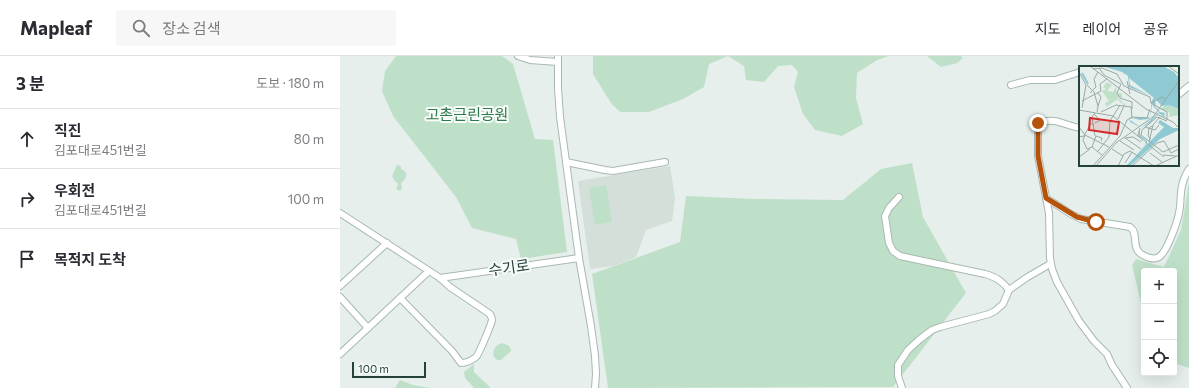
<!DOCTYPE html>
<html lang="ko">
<meta charset="utf-8">
<style>
:root{--surface:#fff;--page:#f7f7f7;--text:#2b2b33;--muted:#7c7c81;--line:#e1e1e2}
body{margin:0;font-family:Commissioner,"Noto Sans KR",sans-serif;background:var(--page);color:var(--text)}
.controls{position:absolute;right:12px;bottom:12px;display:grid;overflow:hidden;border-radius:4px;box-shadow:0 4px 16px #0002}
.controls button{width:36px;height:36px;display:grid;place-items:center;padding:0;border:0;border-bottom:1px solid var(--line);background:var(--surface);color:var(--text);font:20px sans-serif}
.scale{position:absolute;left:12px;bottom:10px;width:74px;box-sizing:border-box;padding-left:4px;border:2px solid #24423a;border-top:0;font-size:11px;line-height:14px;white-space:nowrap;color:#24423a;-webkit-text-stroke:3px #f7fbf9;paint-order:stroke}
.stop{position:absolute;width:12px;height:12px;margin:-9px;border:3px solid #b45309;border-radius:50%;background:#fff}
.stop.end{background:#b45309;border-color:#fff;box-shadow:0 1px 4px #0008}
.list{margin:0;padding:0;list-style:none}
h2{display:flex;justify-content:space-between;align-items:center;height:52px;margin:0;padding:0 16px;font-size:17px}
h2 small{font-size:13px;font-weight:400;color:var(--muted)}
.list li{display:grid;grid-template-columns:26px 1fr auto;gap:12px;align-items:center;box-sizing:border-box;height:60px;padding:0 16px;border-top:1px solid var(--line)}
.list b{display:block;font-size:15px;white-space:nowrap}
.list p{margin:0;font-size:13px;white-space:nowrap;color:var(--muted)}
.list em{font-size:13px;font-style:normal;color:var(--muted)}
.icon{flex:none;width:22px;height:22px;fill:none;stroke:currentColor;stroke-width:2;stroke-linecap:round;stroke-linejoin:round}
.map{position:relative;flex:none;width:849px;height:332px;overflow:hidden}
header{display:flex;align-items:center;gap:24px;box-sizing:border-box;height:56px;padding:0 20px;background:var(--surface);border-bottom:1px solid var(--line)}
header strong{font-size:19px}
nav{display:flex;gap:22px;margin-inline-start:auto;font-size:14px}
.search{width:280px;height:36px;background:var(--page);display:flex;align-items:center;gap:10px;box-sizing:border-box;padding:0 14px;border-radius:4px;color:var(--muted);font-size:15px}
main{display:flex}
aside{flex:1;background:var(--surface)}
.map>svg:first-child{display:block}
.built{fill:#d4dfda}
.green{fill:#bfe0c8}
.lines{fill:none;stroke-linecap:round;stroke-linejoin:round}
.minor-casing{stroke:#a8b8b2;stroke-width:8}
.minor{stroke:#fff;stroke-width:6}
.route{stroke:#b45309;stroke-width:5}
.labels{text-anchor:middle;stroke-width:4;stroke-linejoin:round;paint-order:stroke}
.park-label{font-size:15px;fill:#2d7a4b;stroke:#f7fbf9}
.street-label{font-size:15px;fill:#24423a;stroke:#f7fbf9}
.inset-river{fill:none;stroke:#8ec9d4;stroke-width:2}
.inset-road{fill:none;stroke:#98aaa4;stroke-width:1}
.view{fill:#d62828;fill-opacity:0.15;stroke:#d62828;stroke-width:2}
.inset-edge{fill:none;stroke:#24423a;stroke-width:2}
</style>
<header>
<strong>Mapleaf</strong>
<div class="search"><svg class="icon" aria-label="search" viewBox="0 0 24 24"><circle cx="10" cy="10" r="6"/><path d="M15 15l6 6"/></svg>장소 검색</div>
<nav><a>지도</a><a>레이어</a><a>공유</a></nav>
</header>
<main>
<aside>
<h2>3 분<small>도보 · 180 m</small></h2>
<ul class="list">
<li><svg class="icon" aria-label="ahead" viewBox="0 0 24 24"><path d="M12 20V5M6 11l6-6 6 6"/></svg><div><b>직진</b><p>김포대로451번길</p></div><em>80 m</em></li>
<li><svg class="icon" aria-label="right" viewBox="0 0 24 24"><path d="M7 20v-9h11M14 6l5 5-5 5"/></svg><div><b>우회전</b><p>김포대로451번길</p></div><em>100 m</em></li>
<li><svg class="icon" aria-label="arrive" viewBox="0 0 24 24"><path d="M6 21V4h12l-3 4 3 4H6"/></svg><div><b>목적지 도착</b></div></li>
</ul>
</aside>
<div class="map">
<svg width="849" height="332" viewBox="0 0 849 332">
<rect width="100%" height="100%" fill="#e6efeb"/>
<path class="built" d="M330 110 335 142 332 165 306 174 296 201 273 210 250 213 238 125Z"/>
<g class="green">
<path d="M56 0H162L173 8 195 83 213 84 227 196 181 203 176 183 132 172 116 141 53 60 42 35 45 15Z"/>
<path d="M253 0H549L537 4 517 17 516 42 523 68 502 80 475 74 463 58 454 31 458 16 452 9 438 10 424 26 406 24 404 10 388 0 369 8 364 31 343 43 309 56H280L271 47 253 18Z"/>
<path d="M587 0H621L623 2 617 7 601 11Z"/>
<path d="M572 107 583 161 626 237 553 331 268 332 252 218 340 186 346 140 415 143 503 144 541 113Z"/>
<path d="M57 109 61 110V113C69 116 67 123 61 127L62 132 60 135 56 133 58 128 54 124 52 120Z"/>
<path d="M849 126V312L834 307V215H804V260L792 209 796 203 824 211 841 174Z"/>
<path d="M266 129 272 166 255 169 249 132Z"/>
<path d="M161 287C166 288 171 290 171 295L161 304H157L154 301C152 294 155 290 161 287Z"/>
<path d="M134 308V316L151 332H134L125 322 124 316Z"/>
<path d="M60 324 73 329 90 332H55Z"/>
</g>
<g class="lines">
<g class="minor-casing">
<g id="minor">
<path d="M178 0 190 4 218 6"/>
<path d="M218 0V32L220 61 239 202 251 270 255 300 256 318 255 332"/>
<path d="M671 29 690 24H715L740 16"/>
<path d="M838 39 849 30"/>
<path d="M740 72C722 69 718 61 698 67V100L709 157 710 202 712 213 717 226 739 265 754 285 767 298 772 309 787 332"/>
<path d="M226 106 265 114 273 115 325 106"/>
<path d="M559 141 549 152 545 160 549 187 553 195 560 200 645 218C656 221 662 225 669 234"/>
<path d="M706 142 731 158 741 163 790 171C799 177 791 191 801 198 806 201 814 204 819 201 827 196 837 167 839 157 841 148 840 139 842 130 843 124 846 118 849 113"/>
<path d="M0 157 100 222 110 231 150 258C151 261 152 261 152 264 151 269 139 298 136 301 131 305 127 307 121 307L112 295 60 242"/>
<path d="M100 222 239 202"/>
<path d="M0 230 47 187"/>
<path d="M0 241 28 272"/>
<path d="M0 298 89 215"/>
<path d="M562 332 558 320V309L568 294 580 283 592 274 600 271 649 258 655 255 663 248 669 234 686 222 710 208"/>
</g>
</g>
<use href="#minor" class="minor"/>
</g>
<g class="lines">
<path class="route" d="M698 67V100L706 142 737 161 756 166"/>
</g>
<g class="labels">
<g class="park-label">
<text x="127" y="64">고촌근린공원</text>
</g>
<g class="street-label">
<text transform="translate(169 212) rotate(-8)" y="5">수기로</text>
</g>
</g>
<g transform="translate(739 10)">
<rect width="100" height="100" fill="#e6efeb"/>
<path d="M28 16 33 19 28 25 34 26 37 21 38 29 41 27 43 28V32L39 30V32L43 35 44 38 47 37 46 40 40 35 39 33 27 41 26 37 30 35 23 25 27 23 24 21ZM87 38 100 43V49L90 51 91 47 82 43Z" fill="#bfe0c8"/>
<path d="M23 0H84L95 6 100 12V43L90 39V40L87 45 90 39 83 40 76 33 77 40 86 46 78 41 77 40 76 38 75 39 81 46 86 47 85 50 88 49 85 51 80 47 72 56 61 63V69L68 75V78L57 89 68 77 60 70V64L75 51 58 61 59 60 51 56V54L60 60 76 50 80 46 74 40V35L71 51 69 53 61 54 53 52 46 57 52 52 71 51 73 34 75 32 50 12 51 19 70 29 50 21 49 10 43 6ZM81 54 94 62H100V64L81 73 51 100H47L85 61 79 57Z" fill="#8ec9d4"/>
<path class="inset-river" d="M3 7 9 18"/>
<path class="inset-road" d="M11 0 67 43 94 56 100 62M89 0 100 8M20 2 25 9 42 18M14 3 23 2 38 8 45 20 71 31 72 37 88 46V54M0 6 7 19 3 42M48 15 51 28M42 18 38 27 41 32 53 36V43M8 19 15 26 19 40 18 46M11 27 17 21 15 13 19 6M19 27 22 31 19 40M3 35 22 25 21 18 28 13M72 37 83 31 87 33M0 44 34 50 60 71M22 46 37 39 52 41 53 52M15 48 21 54 16 57M39 53 45 40M88 55 78 51 63 64 62 69 84 86 100 79M0 61 6 69 30 81M66 61 76 64 80 59M61 62 59 69 64 75M6 69 4 74 8 83 13 81 23 89M16 70 13 51 16 47M0 71 5 70 12 57 15 60M46 72 54 71 62 76M46 72 62 83M72 73 69 70 70 62 73 60M41 75 55 84M66 76 85 91M70 76 74 59 81 51M13 81 17 70 23 72 22 75M33 83 44 90M19 85 30 71 31 55 41 39M71 87 83 96M84 89 97 90M0 91 11 83M46 97 53 86M14 100 41 70 48 54 53 51 68 52 71 43M17 100 37 77 74 51 100 15M39 100 45 88 51 85 75 100M53 100 78 77 85 75 92 87 100 83M76 100 100 89"/>
<path class="view" d="M11 52 40 56 38 68 10 64Z"/>
<rect width="100" height="100" class="inset-edge"/>
</g>
</svg>
<div class="controls">
<button>+</button>
<button>−</button>
<button><svg class="icon" aria-label="locate" viewBox="0 0 24 24"><circle cx="12" cy="12" r="6"/><path d="M12 2v4M12 18v4M2 12h4M18 12h4"/></svg></button>
</div>
<div class="scale">100 m</div>
<div class="stop" style="left:756px;top:166px"></div>
<div class="stop end" style="left:698px;top:67px"></div>
</div>
</main>
